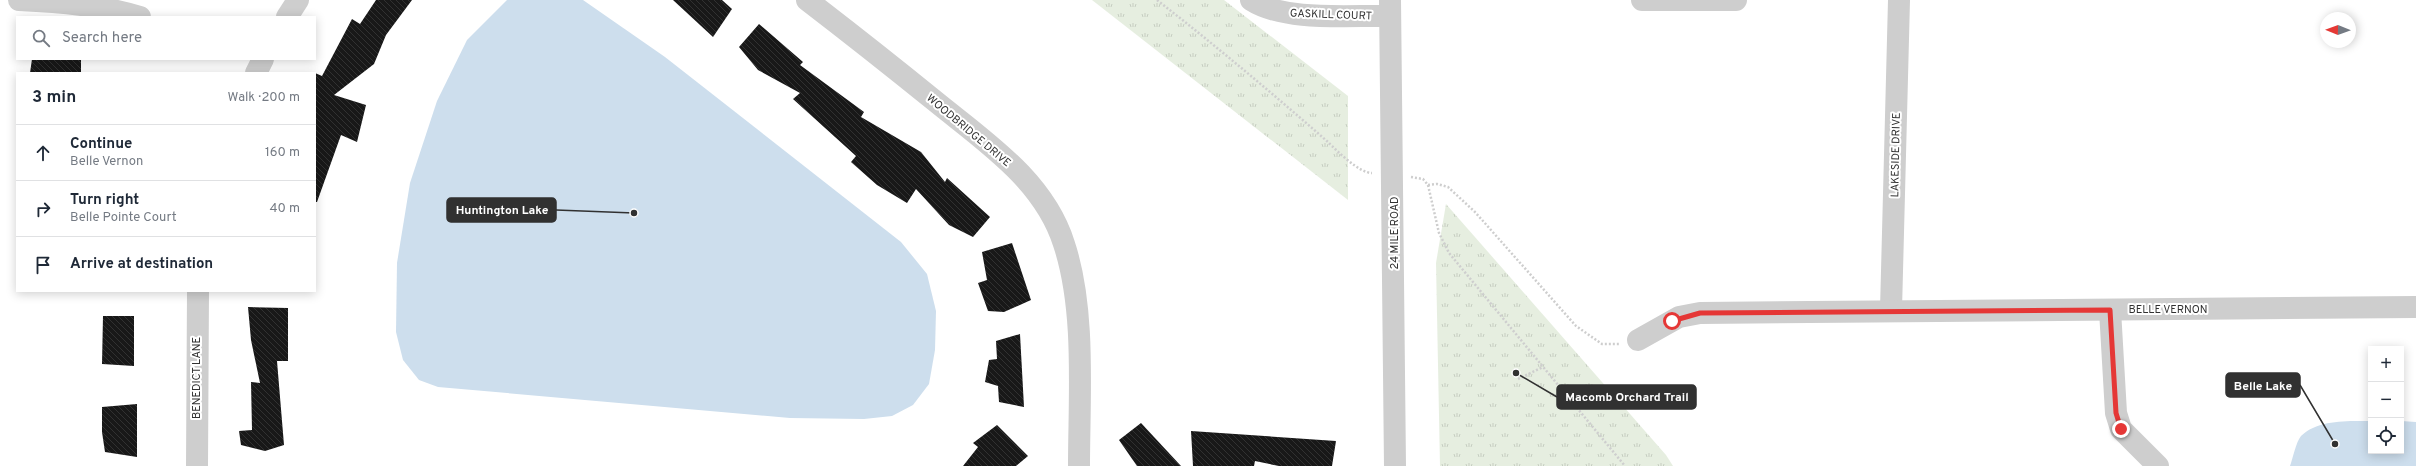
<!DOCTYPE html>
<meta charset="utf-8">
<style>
:root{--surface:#fff;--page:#f2f2f3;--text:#1f2937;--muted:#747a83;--line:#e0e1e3}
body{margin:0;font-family:Overpass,sans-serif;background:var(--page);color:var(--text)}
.controls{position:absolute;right:12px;bottom:12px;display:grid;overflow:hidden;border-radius:0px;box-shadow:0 2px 10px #0003}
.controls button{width:36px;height:36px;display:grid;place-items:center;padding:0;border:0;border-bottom:1px solid var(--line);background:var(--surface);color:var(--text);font:20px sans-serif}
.compass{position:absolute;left:2320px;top:12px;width:36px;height:36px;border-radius:50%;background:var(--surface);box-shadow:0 2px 10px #0003;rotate:271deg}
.stop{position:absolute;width:12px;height:12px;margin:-9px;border:3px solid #e53736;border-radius:50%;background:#fff}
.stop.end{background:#e53736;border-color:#fff;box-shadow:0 1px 4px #0008}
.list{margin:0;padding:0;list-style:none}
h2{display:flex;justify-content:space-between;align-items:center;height:52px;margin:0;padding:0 16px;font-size:17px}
h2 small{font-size:13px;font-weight:400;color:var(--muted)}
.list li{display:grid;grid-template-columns:26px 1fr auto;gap:12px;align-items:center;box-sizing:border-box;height:56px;padding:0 16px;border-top:1px solid var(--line)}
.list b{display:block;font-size:15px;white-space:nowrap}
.list p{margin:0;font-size:13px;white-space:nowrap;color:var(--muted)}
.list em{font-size:13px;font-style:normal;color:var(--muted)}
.icon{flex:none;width:22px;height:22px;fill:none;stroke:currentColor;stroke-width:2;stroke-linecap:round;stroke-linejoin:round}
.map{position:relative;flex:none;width:2416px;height:466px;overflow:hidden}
.search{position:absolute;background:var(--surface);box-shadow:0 2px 10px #0003;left:16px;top:16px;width:300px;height:44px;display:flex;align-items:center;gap:10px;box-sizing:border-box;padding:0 14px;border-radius:0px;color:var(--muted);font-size:15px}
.panel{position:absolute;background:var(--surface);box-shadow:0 2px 10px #0003;left:16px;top:72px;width:300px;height:220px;border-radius:0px}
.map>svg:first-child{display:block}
.grass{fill:url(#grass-tufts)}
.water{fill:#cddeed}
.building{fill:url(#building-back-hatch)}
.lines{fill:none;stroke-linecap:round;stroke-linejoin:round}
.path{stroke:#cecece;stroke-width:2.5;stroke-dasharray:2 2;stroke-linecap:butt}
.minor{stroke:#cecece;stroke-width:22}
.route{stroke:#e53736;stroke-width:5}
.labels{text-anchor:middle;stroke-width:4;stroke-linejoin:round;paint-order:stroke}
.street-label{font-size:11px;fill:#313131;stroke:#fff}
.leader{fill:none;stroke:#313131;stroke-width:1.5}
.callout-dot{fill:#313131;stroke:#fff;stroke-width:1.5}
.callout{fill:#313131;stroke:#313131;stroke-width:1.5}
.callout-label{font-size:12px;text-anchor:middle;font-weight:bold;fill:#fff}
</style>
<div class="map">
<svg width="2416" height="466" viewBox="0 0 2416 466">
<defs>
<pattern id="grass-tufts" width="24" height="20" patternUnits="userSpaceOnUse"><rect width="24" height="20" fill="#e6eee0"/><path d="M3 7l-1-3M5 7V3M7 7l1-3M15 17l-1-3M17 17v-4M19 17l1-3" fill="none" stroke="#c6cdc1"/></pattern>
<pattern id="building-back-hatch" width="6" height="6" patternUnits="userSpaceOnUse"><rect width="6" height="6" fill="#181818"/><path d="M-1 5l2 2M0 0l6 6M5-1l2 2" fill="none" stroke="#313131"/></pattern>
</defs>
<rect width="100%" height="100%" fill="#fff"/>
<g class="grass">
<path d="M1092 0H1224L1348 96V200Z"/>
<path d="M1446 204 1666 455 1673 466H1440L1436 263Z"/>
</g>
<g class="water">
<path d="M507 0H583L665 57 901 242 927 274 936 311 935 350 929 384 913 405 892 416 864 419 790 418 438 387 419 380 403 360 396 332 397 263 410 183 437 101 467 40Z"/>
<path d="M2371 421V451H2401V421L2416 422V466H2290C2293 458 2296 442 2301 436 2318 419 2350 421 2371 421Z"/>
</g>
<g class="building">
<path d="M376 0H412L386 35 374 64 334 95 366 105 357 142 341 135 317 202H315V73L322 76 352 19 360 24Z"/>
<path d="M673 0H722L732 9 713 37Z"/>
<path d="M759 24 803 62 800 65 864 112 861 117 921 152 945 182 947 178 990 217 973 237 949 225 916 189 907 203 877 185 851 162 856 156 793 99 800 93 758 70 739 47Z"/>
<path d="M32 59H81V73H30Z"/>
<path d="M1012 243 1031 300 1004 312 988 311 978 283 987 280 982 252Z"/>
<path d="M248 307 288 308V361H277L284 445 265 451 241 445 239 431 252 430 251 382 260 383 251 340Z"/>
<path d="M103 316H134V366L102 364Z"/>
<path d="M1020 334 1024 407 999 402 998 386 985 382 989 360 997 359 996 341Z"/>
<path d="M137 404V457L105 452 102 432V407Z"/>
<path d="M1141 423 1181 466H1137L1119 440Z"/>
<path d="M997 425 1028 456 1016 466H963L978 447 973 443Z"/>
<path d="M1191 431 1336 441 1332 466H1279L1255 461 1254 466H1193Z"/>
</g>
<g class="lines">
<g class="path">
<path d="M1157 0C1216 46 1272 93 1328 142 1337 151 1359 173 1372 173"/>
<path d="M1411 177 1423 179 1428 185 1439 233 1449 253 1625 466"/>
<path d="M1428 185 1437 184 1448 187 1475 212 1576 326 1602 344H1620"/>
<path d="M1518 379 1543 367"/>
</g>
<g class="minor">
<path d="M19 0C59 2 101 5 140 17"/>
<path d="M807 0C850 33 893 67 935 101 984 141 1044 180 1064 244 1086 310 1079 397 1079 466"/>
<path d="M1251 0C1285 22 1350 15 1390 16"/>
<path d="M1390 0 1395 466"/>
<path d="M1642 0H1736"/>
<path d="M287 17 298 0"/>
<path d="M256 73 263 59"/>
<path d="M1891 310 1899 0"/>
<path d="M2110 310 2116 413 2121 429 2158 466"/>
<path d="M1638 340 1679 317 1700 313 2416 307"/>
<path d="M197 466 198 291"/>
</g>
</g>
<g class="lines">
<path class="route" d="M1672 321 1700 313 2110 310 2116 413 2121 429"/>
</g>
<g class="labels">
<g class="street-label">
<text transform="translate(1331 14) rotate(2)" y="4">GASKILL COURT</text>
<text transform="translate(969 130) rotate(40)" y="4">WOODBRIDGE DRIVE</text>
<text transform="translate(1895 155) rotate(-89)" y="4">LAKESIDE DRIVE</text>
<text transform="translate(1394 233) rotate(-90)" y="4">24 MILE ROAD</text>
<text x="2168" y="313">BELLE VERNON</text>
<text transform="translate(196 378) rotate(-90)" y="4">BENEDICT LANE</text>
</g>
</g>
<path class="leader" d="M634 213L556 210M2335 444L2300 385M1516 373L1557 397"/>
<g class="callout-dot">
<circle cx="634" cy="213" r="4"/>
<circle cx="2335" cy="444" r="4"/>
<circle cx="1516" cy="373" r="4"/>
</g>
<g class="callout">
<rect x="447" y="198" width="109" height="24" rx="4"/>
<rect x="2226" y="373" width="74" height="24" rx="4"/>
<rect x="1557" y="385" width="139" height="24" rx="4"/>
</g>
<g class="callout-label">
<text x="502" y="214">Huntington Lake</text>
<text x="2263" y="390">Belle Lake</text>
<text x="1627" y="401">Macomb Orchard Trail</text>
</g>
</svg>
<div class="controls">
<button>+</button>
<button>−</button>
<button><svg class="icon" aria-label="locate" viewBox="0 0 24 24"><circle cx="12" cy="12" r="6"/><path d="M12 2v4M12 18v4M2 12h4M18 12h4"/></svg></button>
</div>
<svg class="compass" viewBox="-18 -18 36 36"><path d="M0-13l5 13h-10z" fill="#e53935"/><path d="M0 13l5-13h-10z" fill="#747a83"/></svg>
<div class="stop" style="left:1672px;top:321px"></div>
<div class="stop end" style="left:2121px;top:429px"></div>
<div class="search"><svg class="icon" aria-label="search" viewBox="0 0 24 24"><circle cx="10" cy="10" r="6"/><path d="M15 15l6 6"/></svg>Search here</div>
<section class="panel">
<h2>3 min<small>Walk · 200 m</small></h2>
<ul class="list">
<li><svg class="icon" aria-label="ahead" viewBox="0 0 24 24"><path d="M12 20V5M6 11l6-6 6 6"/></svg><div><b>Continue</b><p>Belle Vernon</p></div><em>160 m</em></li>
<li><svg class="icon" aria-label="right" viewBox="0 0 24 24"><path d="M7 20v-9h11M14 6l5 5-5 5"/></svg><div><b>Turn right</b><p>Belle Pointe Court</p></div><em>40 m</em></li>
<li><svg class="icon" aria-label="arrive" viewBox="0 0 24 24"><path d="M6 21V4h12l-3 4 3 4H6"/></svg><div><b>Arrive at destination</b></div></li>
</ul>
</section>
</div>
